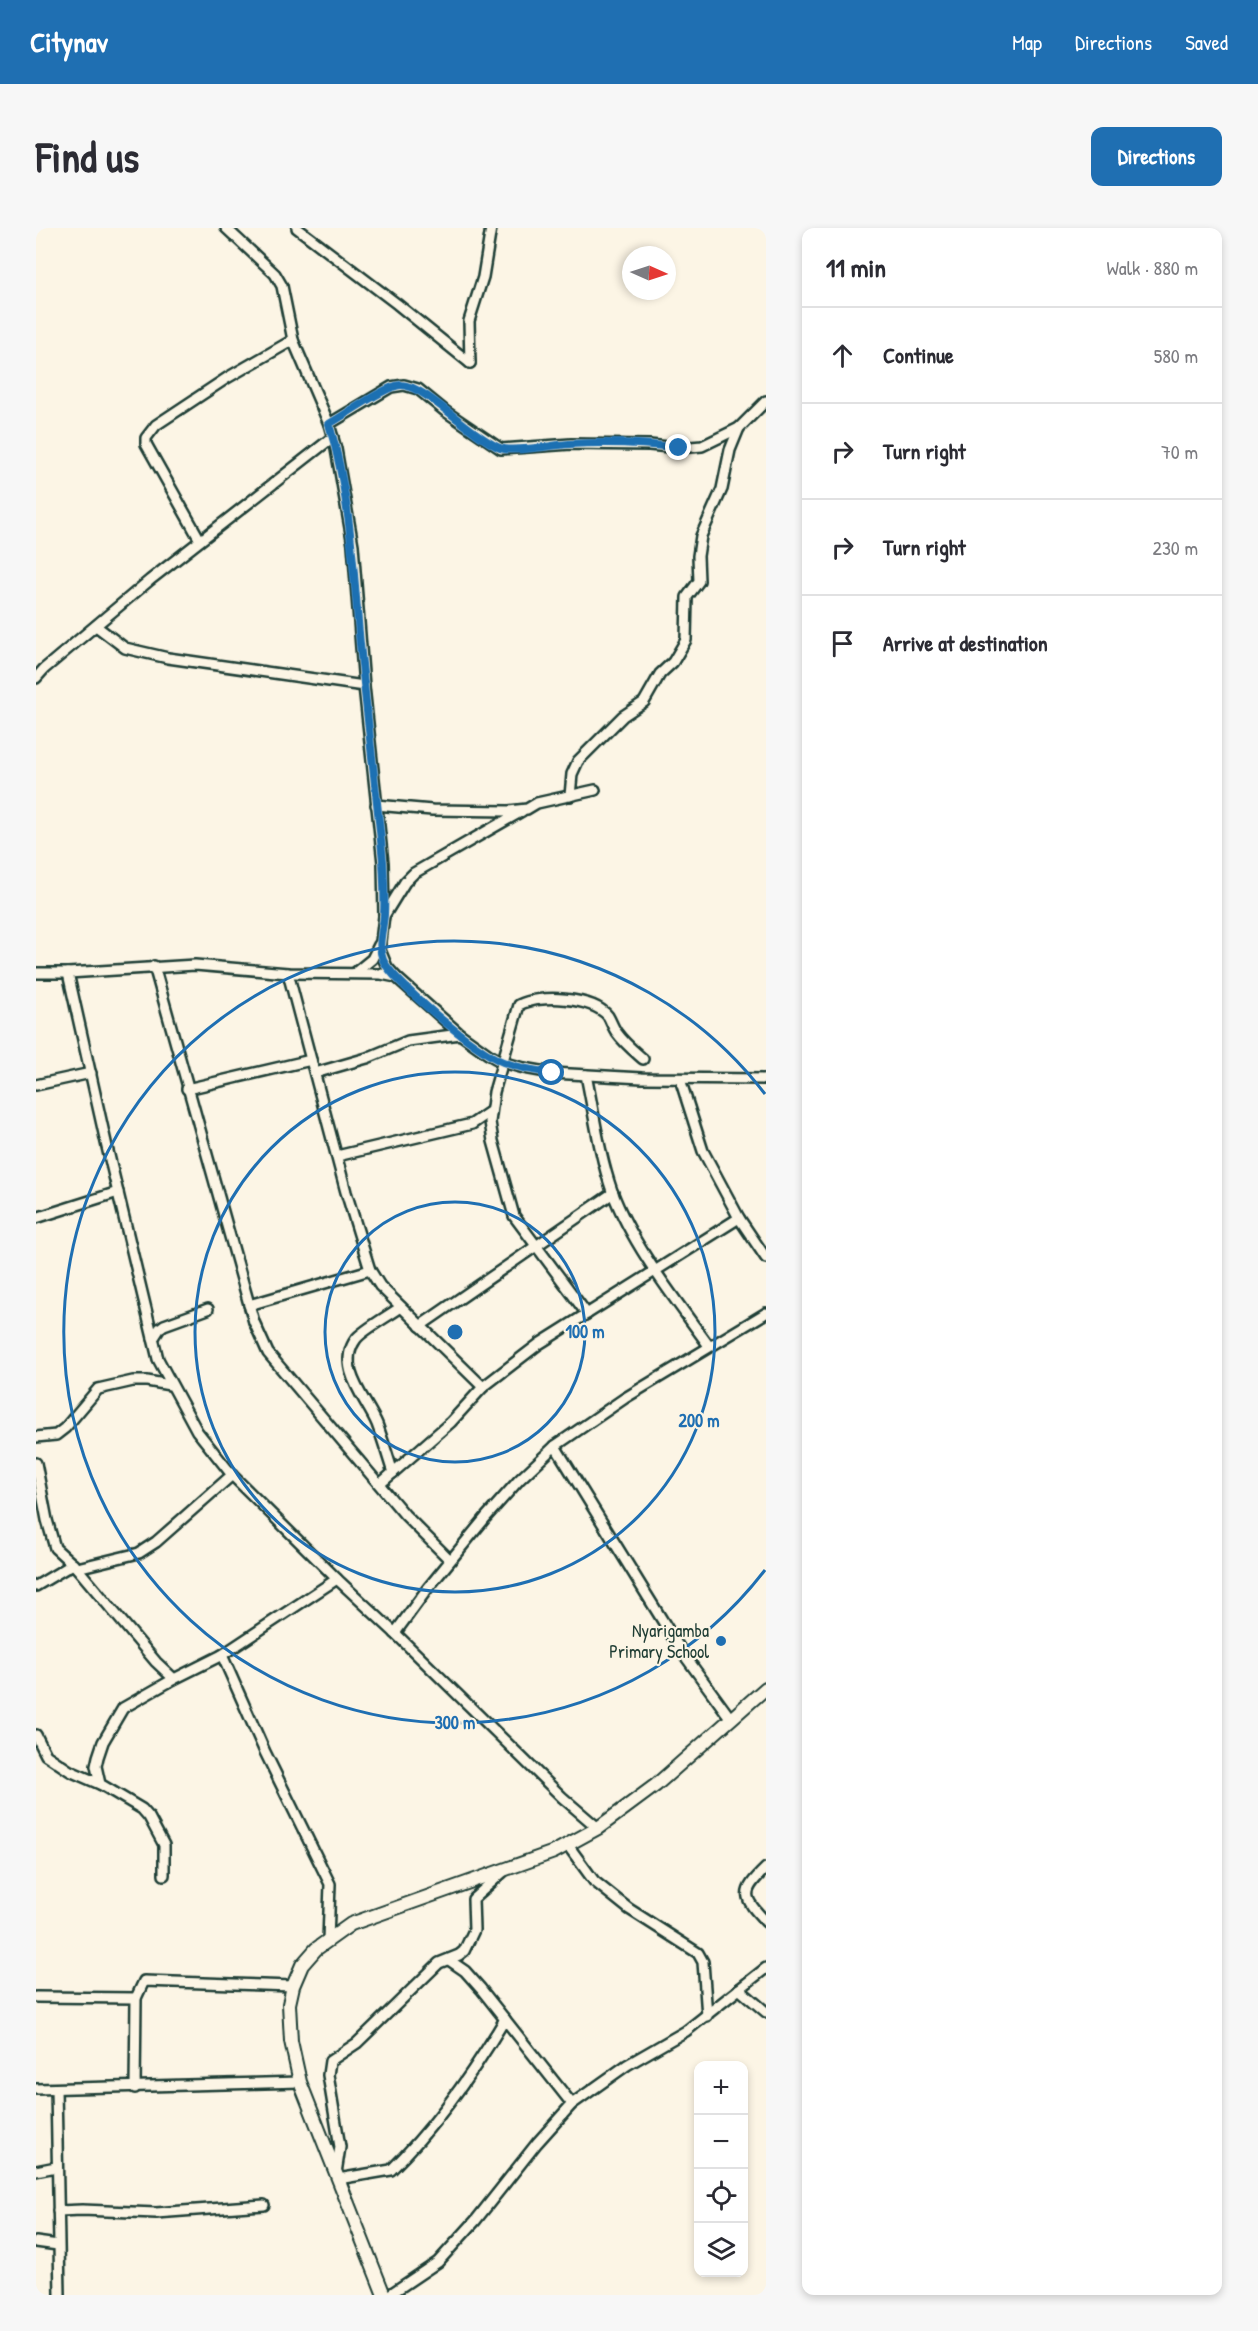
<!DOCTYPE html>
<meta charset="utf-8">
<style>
:root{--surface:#fff;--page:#f7f7f7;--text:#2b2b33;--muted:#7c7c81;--line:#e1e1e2;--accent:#1f6fb2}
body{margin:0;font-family:"Patrick Hand",sans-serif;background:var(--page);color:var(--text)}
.controls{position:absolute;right:18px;bottom:18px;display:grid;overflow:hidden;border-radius:12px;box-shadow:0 3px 9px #0003}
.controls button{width:54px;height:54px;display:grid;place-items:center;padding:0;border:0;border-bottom:2px solid var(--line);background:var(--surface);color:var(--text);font:30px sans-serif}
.compass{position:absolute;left:586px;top:18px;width:54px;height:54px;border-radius:50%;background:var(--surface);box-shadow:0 3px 9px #0003;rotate:93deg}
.stop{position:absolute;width:18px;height:18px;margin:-14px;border:4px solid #1f6fb2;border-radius:50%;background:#fff}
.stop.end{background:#1f6fb2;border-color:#fff;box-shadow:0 2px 6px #0008}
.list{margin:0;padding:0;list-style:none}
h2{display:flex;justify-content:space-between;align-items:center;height:78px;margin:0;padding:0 24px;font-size:26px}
h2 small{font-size:20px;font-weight:400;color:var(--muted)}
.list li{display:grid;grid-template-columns:39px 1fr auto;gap:18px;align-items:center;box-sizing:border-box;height:96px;padding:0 24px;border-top:2px solid var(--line)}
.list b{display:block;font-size:22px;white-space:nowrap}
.list em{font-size:20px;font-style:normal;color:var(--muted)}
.icon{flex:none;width:33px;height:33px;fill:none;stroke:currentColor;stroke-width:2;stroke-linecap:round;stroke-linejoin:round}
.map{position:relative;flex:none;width:730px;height:2067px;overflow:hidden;border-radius:12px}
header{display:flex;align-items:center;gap:36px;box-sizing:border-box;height:84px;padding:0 30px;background:var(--accent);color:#fff}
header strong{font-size:28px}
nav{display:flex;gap:33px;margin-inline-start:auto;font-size:21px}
.intro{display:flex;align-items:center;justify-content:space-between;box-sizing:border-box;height:144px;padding:0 36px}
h1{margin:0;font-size:42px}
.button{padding:15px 27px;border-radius:12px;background:var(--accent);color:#fff;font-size:21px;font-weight:700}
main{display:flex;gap:36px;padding:0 36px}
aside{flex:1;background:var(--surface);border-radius:12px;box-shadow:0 3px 9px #0003}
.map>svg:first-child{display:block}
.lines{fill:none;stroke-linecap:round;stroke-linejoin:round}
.minor-casing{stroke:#1f3d34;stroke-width:14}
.tertiary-casing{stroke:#1f3d34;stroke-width:16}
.minor{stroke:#fcf5e5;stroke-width:9}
.tertiary{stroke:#fcf5e5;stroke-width:12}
.route{stroke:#1f6fb2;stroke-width:8}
.ring{fill:none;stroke:#1f6fb2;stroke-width:3}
.poi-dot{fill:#1f6fb2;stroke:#fcf5e5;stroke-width:2}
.labels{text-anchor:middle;stroke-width:4.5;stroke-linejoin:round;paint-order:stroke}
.poi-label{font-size:18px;fill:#1f3d34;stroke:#fcf5e5;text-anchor:end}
.centre{fill:#1f6fb2;stroke:#fcf5e5;stroke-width:3}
.ring-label{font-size:18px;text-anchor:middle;font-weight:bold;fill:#1f6fb2;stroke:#fcf5e5;stroke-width:4.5;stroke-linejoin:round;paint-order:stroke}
</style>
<header>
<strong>Citynav</strong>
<nav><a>Map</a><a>Directions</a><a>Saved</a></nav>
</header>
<div class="intro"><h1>Find us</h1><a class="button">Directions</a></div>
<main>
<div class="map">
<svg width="730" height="2067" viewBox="0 0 730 2067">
<rect width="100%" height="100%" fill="#fcf5e5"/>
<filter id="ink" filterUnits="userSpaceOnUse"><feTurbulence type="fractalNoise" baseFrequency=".0167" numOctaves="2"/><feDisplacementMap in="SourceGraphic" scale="12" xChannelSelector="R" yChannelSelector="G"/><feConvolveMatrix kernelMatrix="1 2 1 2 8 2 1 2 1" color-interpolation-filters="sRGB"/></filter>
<g filter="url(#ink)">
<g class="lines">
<g class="minor-casing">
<g id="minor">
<path d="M190 0 239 46 246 58 257 112 293 196 300 221 317 317 328 458 347 635 348 688 344 722 351 739 360 749"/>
<path d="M261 0 361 76 434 135"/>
<path d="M434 135 433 93 447 49 455 0"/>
<path d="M293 196 355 159 368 157 382 161 409 183 465 221 535 216 613 217 643 220 666 218 703 200 730 173"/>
<path d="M164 312 110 216V210L120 197 191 150 257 112"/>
<path d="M60 398 89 420 132 430 328 458"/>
<path d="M0 450 8 441 114 352 297 209"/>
<path d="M534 568 536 546 542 533 587 488 608 474 624 446 637 434 650 412 651 369 663 353 662 328 665 308 686 261 694 222 703 200"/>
<path d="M340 577 396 582 473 583 491 581 501 575 559 562"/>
<path d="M348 688 369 654 378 645 486 583"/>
<path d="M118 738 218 1094 232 1125 369 1287 414 1332"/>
<path d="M320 744 336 731 343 717"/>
<path d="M0 745H32L159 737 252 745 345 746 360 749 424 806 452 826 466 834 488 840 516 845 606 850 730 851"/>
<path d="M32 745 71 919 122 1131 161 1203 196 1247 301 1351 359 1405 526 1569 562 1600"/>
<path d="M252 745 310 964 334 1042 344 1058 447 1159"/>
<path d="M279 845 331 830 372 813 424 806"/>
<path d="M550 847C558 885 563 926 576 963 596 1017 639 1071 673 1118"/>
<path d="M644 851 667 923 703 990 730 1030"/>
<path d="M0 857 55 845"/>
<path d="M151 861 275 832"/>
<path d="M301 928 436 896 455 883"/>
<path d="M0 990 82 964"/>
<path d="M213 1077 334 1042"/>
<path d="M551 1086 478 988 457 913 454 894 458 864 483 777C503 766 557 769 572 788 575 793 577 800 581 805 588 815 598 823 607 831"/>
<path d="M384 1098 577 965"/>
<path d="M117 1111 124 1100 128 1097 172 1081"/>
<path d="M0 1209 20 1207 29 1200 62 1161 97 1153H111L134 1157"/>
<path d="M519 1218 644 1421 695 1491"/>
<path d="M0 1235 11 1292 19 1320 41 1340 120 1434 138 1451"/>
<path d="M357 1245C352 1229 347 1212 341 1196 331 1172 299 1139 320 1111 327 1102 354 1087 365 1079"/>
<path d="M344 1256 415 1194 447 1159 503 1116 703 990"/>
<path d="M41 1340 103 1325 120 1314 196 1247"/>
<path d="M0 1358 37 1336"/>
<path d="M359 1405 392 1360 450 1289 483 1252 519 1218 589 1170 730 1085"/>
<path d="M186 1427 229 1524 294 1656 292 1712"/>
<path d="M0 1507 10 1527 34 1543 64 1556"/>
<path d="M531 1616 558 1653 593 1681 662 1725 667 1734 671 1788"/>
<path d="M730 1640C704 1665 707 1669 730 1694"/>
<path d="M128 1647V1617L113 1589 106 1581 64 1556 60 1538 62 1529 67 1514 87 1480 138 1451 186 1427 301 1351"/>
<path d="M413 1732 429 1743 445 1761 536 1876"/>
<path d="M703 1761 730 1784"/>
<path d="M0 1769 100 1770"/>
<path d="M99 1860 100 1770 108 1753 257 1758"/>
<path d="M0 1861 264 1854"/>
<path d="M20 1861 24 2067"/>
<path d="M0 1943 20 1939"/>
<path d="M300 1945 304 1919 292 1847 294 1833 321 1815 403 1735 423 1727 428 1723 438 1702 437 1671 467 1644"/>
<path d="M302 1951 355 1942C400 1898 437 1845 469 1791"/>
<path d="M22 1983 46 1982 120 1985 228 1977"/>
<path d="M0 2014 22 2017"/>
<path d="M353 2067 402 2034 440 1992 501 1915 536 1876 591 1837 650 1803 730 1740"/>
</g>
</g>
<g class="tertiary-casing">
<path id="tertiary" d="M348 2067 264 1854 255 1813 253 1776 257 1758 266 1737 280 1721 315 1696 518 1624 562 1600 620 1557 730 1460"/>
</g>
<use href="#minor" class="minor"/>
<use href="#tertiary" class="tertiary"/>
</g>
</g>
<g class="lines" filter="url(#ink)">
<path class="route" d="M516 845C499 843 483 840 467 834 442 825 358 755 347 732 341 717 347 702 348 687 349 670 348 650 347 633 340 560 331 488 324 416 317 343 315 268 293 196 308 188 350 157 365 157 389 157 437 210 464 220 478 225 517 217 533 216 569 214 607 215 643 220"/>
</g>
<g class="ring">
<circle cx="419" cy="1104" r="130"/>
<circle cx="419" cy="1104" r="260"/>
<path d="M729 1342A391 391 0 1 1 729 866"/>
</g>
<circle class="poi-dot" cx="685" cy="1413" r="6"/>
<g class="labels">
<g class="poi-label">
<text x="673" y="1409">Nyarigamba<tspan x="673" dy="21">Primary School</tspan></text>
</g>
</g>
<circle cx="419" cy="1104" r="9" class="centre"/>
<g class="ring-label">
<text x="549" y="1110">100 m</text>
<text x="663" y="1199">200 m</text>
<text x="419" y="1501">300 m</text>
</g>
</svg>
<div class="controls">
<button>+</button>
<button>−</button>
<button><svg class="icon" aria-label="locate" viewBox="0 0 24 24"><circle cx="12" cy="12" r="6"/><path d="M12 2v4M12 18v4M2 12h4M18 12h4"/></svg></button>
<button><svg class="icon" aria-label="layers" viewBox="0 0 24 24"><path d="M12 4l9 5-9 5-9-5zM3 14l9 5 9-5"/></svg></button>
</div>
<svg class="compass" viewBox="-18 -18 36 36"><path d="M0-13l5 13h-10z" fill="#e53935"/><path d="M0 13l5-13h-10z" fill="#7c7c81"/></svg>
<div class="stop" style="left:516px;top:845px"></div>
<div class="stop end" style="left:643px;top:220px"></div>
</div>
<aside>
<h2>11 min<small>Walk · 880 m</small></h2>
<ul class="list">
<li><svg class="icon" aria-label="ahead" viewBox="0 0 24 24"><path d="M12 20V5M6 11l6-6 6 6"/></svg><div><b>Continue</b></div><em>580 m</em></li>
<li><svg class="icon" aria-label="right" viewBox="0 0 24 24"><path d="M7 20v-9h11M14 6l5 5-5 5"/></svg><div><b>Turn right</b></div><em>70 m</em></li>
<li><svg class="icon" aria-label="right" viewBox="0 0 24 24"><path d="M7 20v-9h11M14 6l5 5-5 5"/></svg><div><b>Turn right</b></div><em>230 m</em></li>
<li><svg class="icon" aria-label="arrive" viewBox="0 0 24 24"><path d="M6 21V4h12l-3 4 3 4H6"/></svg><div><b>Arrive at destination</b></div></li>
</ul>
</aside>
</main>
